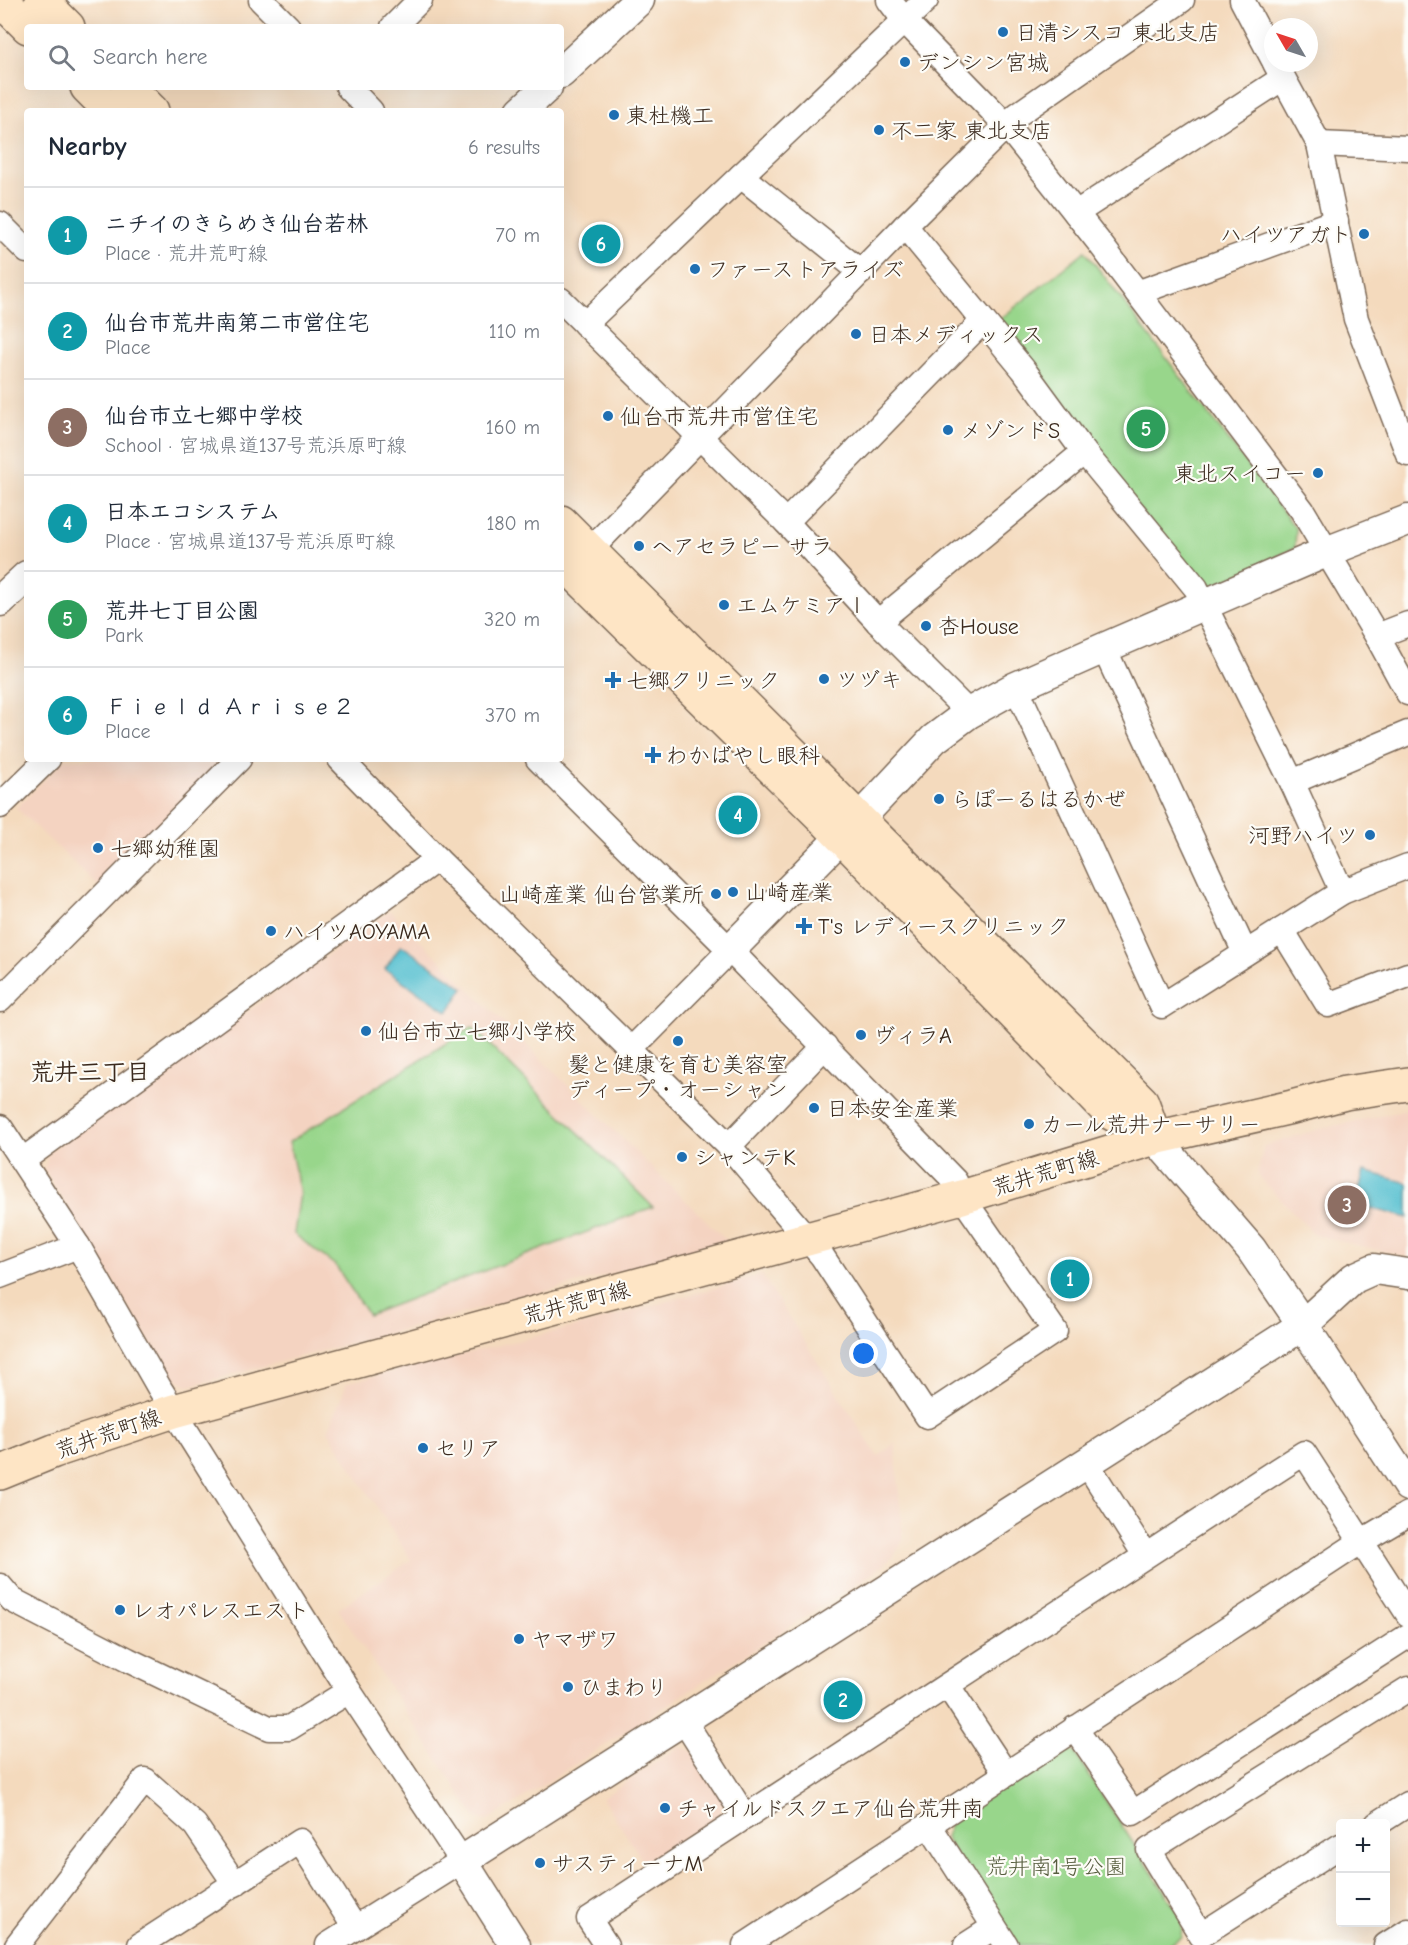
<!DOCTYPE html>
<meta charset="utf-8">
<style>
:root{--surface:#fff;--page:#f2f2f3;--text:#1f2937;--muted:#747a83;--line:#e0e1e3;--accent:#2563eb}
body{margin:0;font-family:"Comic Neue","Klee One",sans-serif;background:var(--page);color:var(--text)}
.controls{position:absolute;right:18px;bottom:18px;display:grid;overflow:hidden;border-radius:6px;box-shadow:0 6px 24px #0002}
.controls button{width:54px;height:54px;display:grid;place-items:center;padding:0;border:0;border-bottom:2px solid var(--line);background:var(--surface);color:var(--text);font:30px sans-serif}
.compass{position:absolute;left:1264px;top:18px;width:54px;height:54px;border-radius:50%;background:var(--surface);box-shadow:0 6px 24px #0002;rotate:309deg}
.you{position:absolute;left:864px;top:1354px;width:21px;height:21px;margin:-15px;border:4px solid #fff;border-radius:50%;background:#1a73e8;box-shadow:0 0 0 9px #1a73e833}
.badge{display:grid;place-items:center;width:39px;height:39px;border-radius:50%;background:var(--accent);color:#fff;font-size:20px;font-weight:700}
.pin{position:absolute;translate:-50% -50%;border:3px solid #fff;box-shadow:0 2px 6px #0006}
.list{margin:0;padding:0;list-style:none}
h2{display:flex;justify-content:space-between;align-items:center;height:78px;margin:0;padding:0 24px;font-size:26px}
h2 small{font-size:20px;font-weight:400;color:var(--muted)}
.list li{display:grid;grid-template-columns:39px 1fr auto;gap:18px;align-items:center;box-sizing:border-box;height:96px;padding:0 24px;border-top:2px solid var(--line)}
.list b{display:block;font-size:22px;white-space:nowrap}
.list p{margin:0;font-size:20px;white-space:nowrap;color:var(--muted)}
.list em{font-size:20px;font-style:normal;color:var(--muted)}
.icon{flex:none;width:33px;height:33px;fill:none;stroke:currentColor;stroke-width:2;stroke-linecap:round;stroke-linejoin:round}
.map{position:relative;flex:none;width:1408px;height:1945px;overflow:hidden}
.search{position:absolute;background:var(--surface);box-shadow:0 6px 24px #0002;left:24px;top:24px;width:540px;height:66px;display:flex;align-items:center;gap:15px;box-sizing:border-box;padding:0 21px;border-radius:6px;color:var(--muted);font-size:22px}
.panel{position:absolute;background:var(--surface);box-shadow:0 6px 24px #0002;left:24px;top:108px;width:540px;height:654px;border-radius:6px}
.map>svg:first-child{display:block}
.built{fill:#f4d3c1}
.green{fill:#98d68b;stroke:#6a8054;stroke-width:1.5}
.water{fill:#54bfd0;stroke:#487477;stroke-width:1.5}
.lines{fill:none;stroke-linecap:round;stroke-linejoin:round}
.minor-casing{stroke:#7c6856;stroke-width:27}
.tertiary-casing{stroke:#7c6856;stroke-width:33}
.secondary-casing{stroke:#7c6856;stroke-width:36}
.minor{stroke:#fff;stroke-width:24}
.tertiary{stroke:#fff;stroke-width:30}
.secondary{stroke:#fee5c5;stroke-width:33}
.poi-dot{fill:#1f6fb2;stroke:#fdfcf7;stroke-width:2}
.labels{text-anchor:middle;stroke-width:4.5;stroke-linejoin:round;paint-order:stroke}
.poi-label{font-size:22px;fill:#3b2a1e;stroke:#fdfcf7;text-anchor:start}
.street-label{font-size:22px;fill:#3b2a1e;stroke:#fdfcf7}
.park-label{font-size:22px;fill:#575e3f;stroke:#fdfcf7}
.neighbourhood-label{font-size:24px;font-weight:bold;fill:#3b2a1e;stroke:#fdfcf7}
</style>
<div class="map">
<svg width="1408" height="1945" viewBox="0 0 1408 1945">
<rect width="100%" height="100%" fill="#fdfcf7"/>
<filter id="ink" filterUnits="userSpaceOnUse"><feTurbulence type="fractalNoise" baseFrequency=".0167" numOctaves="2"/><feDisplacementMap in="SourceGraphic" scale="12" xChannelSelector="R" yChannelSelector="G"/><feConvolveMatrix kernelMatrix="1 2 1 2 8 2 1 2 1" color-interpolation-filters="sRGB"/></filter>
<filter id="wash" filterUnits="userSpaceOnUse"><feTurbulence type="fractalNoise" baseFrequency=".008" numOctaves="4" result="noise"/><feDisplacementMap in="SourceGraphic" scale="24" xChannelSelector="R" yChannelSelector="G"/><feGaussianBlur stdDeviation="1.35" result="paint"/><feColorMatrix in="noise" values="0 0 0 0 0 0 0 0 0 0 0 0 0 0 0 0 0 1.4 0 .05"/><feComposite in="paint" operator="in"/></filter>
<g filter="url(#wash)">
<rect width="100%" height="100%" fill="#f4dabd"/>
<g class="built">
<path d="M65 759H221L101 888 16 808Z"/>
<path d="M390 911 729 1243 189 1386 170 1375 44 1169 49 1152Z"/>
<path d="M1408 1110V1257L1315 1235 1257 1175 1264 1146 1320 1129Z"/>
<path d="M762 1275 878 1457 895 1443 903 1541 893 1557 873 1573 487 1821 476 1818 338 1609 411 1560 328 1431 347 1383 586 1324Z"/>
<path d="M679 1747 692 1751 723 1799 720 1817 646 1865 602 1798Z"/>
</g>
<g class="green">
<path d="M1085 251 1296 529 1295 548 1211 587 1200 583 989 328Z"/>
<path d="M472 1027 653 1207 368 1315 336 1266 294 1234 300 1193 289 1142Z"/>
<path d="M1061 1748 1074 1752 1183 1920 1181 1937 1169 1945H1015L945 1838 951 1820Z"/>
</g>
<g class="water">
<path d="M401 945 464 988 448 1012 385 969Z"/>
<path d="M1364 1171 1408 1183V1218L1355 1204Z"/>
</g>
</g>
<g filter="url(#ink)">
<g class="lines">
<g class="minor-casing">
<g id="minor">
<path d="M261 0 288 27"/>
<path d="M889 0 905 21 1007 126 1098 241 1302 510 1377 636 1408 693"/>
<path d="M1242 0 1273 59"/>
<path d="M393 27 420 0"/>
<path d="M1275 63 1319 144 1356 319 1408 454"/>
<path d="M348 87 371 111"/>
<path d="M1319 144 1408 148"/>
<path d="M741 176 861 272"/>
<path d="M1076 213 1283 78"/>
<path d="M0 224 27 251"/>
<path d="M905 226 1023 369 1084 452 1196 588 1292 782 1342 892"/>
<path d="M1137 293 1336 221"/>
<path d="M561 300 786 522 878 622 969 713"/>
<path d="M585 324 926 0"/>
<path d="M786 522 983 321"/>
<path d="M589 551 905 226 1017 115 1182 0"/>
<path d="M878 622 1084 452"/>
<path d="M1377 636 1408 624"/>
<path d="M1104 648 1245 953"/>
<path d="M1016 687 1162 1006 1342 892 1408 866"/>
<path d="M340 759 437 859 729 1146 822 1256 927 1416 1055 1331 962 1197 955 1181 730 950 538 759"/>
<path d="M1292 782 1408 733"/>
<path d="M0 806 48 759"/>
<path d="M1282 930 1328 1005 1408 975"/>
<path d="M0 1000 239 759"/>
<path d="M631 1050 730 950"/>
<path d="M0 1127 78 1246 160 1389 349 1691 462 1861 328 1945"/>
<path d="M729 1146 825 1046"/>
<path d="M23 1160 437 859"/>
<path d="M0 1276 78 1246"/>
<path d="M1086 1462 1145 1555"/>
<path d="M0 1586 12 1600 128 1660 269 1728H289L349 1691"/>
<path d="M948 1686 1006 1774"/>
<path d="M1075 1728 1133 1813 1408 1636"/>
<path d="M745 1817C932 1696 1117 1573 1304 1453L1408 1614"/>
<path d="M1377 1824 1408 1804"/>
<path d="M929 1825 1006 1945"/>
<path d="M1340 1846 1201 1935 1149 1850 1408 1689"/>
<path d="M17 1945 145 1780 195 1825 235 1884"/>
<path d="M140 1945 300 1841 355 1928"/>
<path d="M606 1945 589 1919 745 1817 683 1719"/>
<path d="M745 1945 1362 1541 1408 1514"/>
<path d="M966 1945 994 1927"/>
<path d="M1386 1945 1408 1931"/>
</g>
</g>
<g class="tertiary-casing">
<g id="tertiary">
<path d="M561 73 639 0"/>
<path d="M521 111 547 87"/>
<path d="M0 601 27 576"/>
<path d="M730 950 859 819 934 739 969 713 1016 687 1104 648 1326 552 1408 520"/>
<path d="M1155 1138 1251 1249 1303 1325 1408 1486"/>
<path d="M515 1945 462 1861 1303 1325 1354 1278 1374 1269 1408 1274"/>
</g>
</g>
<g class="secondary-casing">
<g id="secondary">
<path d="M1 0 28 27"/>
<path d="M41 0 68 27"/>
<path d="M87 87 111 111"/>
<path d="M128 87 152 111"/>
<path d="M561 522 1142 1102 1155 1138"/>
<path d="M561 560 826 821 1109 1112 1155 1138"/>
<path d="M0 1473 54 1451 174 1411 962 1197 1155 1138 1292 1107 1345 1093 1408 1084"/>
</g>
</g>
<use href="#minor" class="minor"/>
<use href="#tertiary" class="tertiary"/>
<use href="#secondary" class="secondary"/>
</g>
</g>
<g class="poi-dot">
<circle cx="1003" cy="32" r="6"/>
<circle cx="905" cy="62" r="6"/>
<circle cx="614" cy="115" r="6"/>
<circle cx="879" cy="130" r="6"/>
<circle cx="1364" cy="234" r="6"/>
<circle cx="695" cy="269" r="6"/>
<circle cx="856" cy="334" r="6"/>
<circle cx="608" cy="416" r="6"/>
<circle cx="948" cy="430" r="6"/>
<circle cx="1318" cy="473" r="6"/>
<circle cx="639" cy="546" r="6"/>
<circle cx="724" cy="605" r="6"/>
<circle cx="926" cy="626" r="6"/>
<circle cx="824" cy="679" r="6"/>
<path d="M610 671h6v6h6v6h-6v6h-6v-6h-6v-6h6z"/>
<path d="M650 746h6v6h6v6h-6v6h-6v-6h-6v-6h6z"/>
<circle cx="939" cy="799" r="6"/>
<circle cx="1370" cy="835" r="6"/>
<circle cx="98" cy="848" r="6"/>
<circle cx="733" cy="892" r="6"/>
<circle cx="716" cy="894" r="6"/>
<path d="M801 917h6v6h6v6h-6v6h-6v-6h-6v-6h6z"/>
<circle cx="271" cy="931" r="6"/>
<circle cx="366" cy="1031" r="6"/>
<circle cx="861" cy="1035" r="6"/>
<circle cx="678" cy="1041" r="6"/>
<circle cx="814" cy="1108" r="6"/>
<circle cx="1029" cy="1124" r="6"/>
<circle cx="682" cy="1157" r="6"/>
<circle cx="423" cy="1448" r="6"/>
<circle cx="120" cy="1610" r="6"/>
<circle cx="519" cy="1639" r="6"/>
<circle cx="568" cy="1687" r="6"/>
<circle cx="665" cy="1808" r="6"/>
<circle cx="540" cy="1863" r="6"/>
</g>
<g class="labels">
<g class="poi-label">
<text x="1015" y="40">日清シスコ 東北支店</text>
<text x="917" y="70">デンシン宮城</text>
<text x="626" y="123">東杜機工</text>
<text x="891" y="138">不二家 東北支店</text>
<text x="1352" y="242" text-anchor="end">ハイツアガト</text>
<text x="707" y="277">ファーストアライズ</text>
<text x="868" y="342">日本メディックス</text>
<text x="620" y="424">仙台市荒井市営住宅</text>
<text x="960" y="438">メゾンドS</text>
<text x="1306" y="481" text-anchor="end">東北スイコー</text>
<text x="651" y="554">ヘアセラピー サラ</text>
<text x="736" y="613">エムケミアⅠ</text>
<text x="938" y="634">杏House</text>
<text x="836" y="687">ツヅキ</text>
<text x="626" y="688">七郷クリニック</text>
<text x="666" y="763">わかばやし眼科</text>
<text x="951" y="807">らぽーるはるかぜ</text>
<text x="1358" y="843" text-anchor="end">河野ハイツ</text>
<text x="110" y="856">七郷幼稚園</text>
<text x="745" y="900">山崎産業</text>
<text x="704" y="902" text-anchor="end">山崎産業 仙台営業所</text>
<text x="818" y="934">T's レディースクリニック</text>
<text x="283" y="939">ハイツAOYAMA</text>
<text x="378" y="1039">仙台市立七郷小学校</text>
<text x="873" y="1043">ヴィラA</text>
<text x="678" y="1072" text-anchor="middle">髪と健康を育む美容室<tspan x="678" dy="25">ディープ・オーシャン</tspan></text>
<text x="826" y="1116">日本安全産業</text>
<text x="1041" y="1132">カール荒井ナーサリー</text>
<text x="694" y="1165">シャンテK</text>
<text x="435" y="1456">セリア</text>
<text x="132" y="1618">レオパレスエスト</text>
<text x="531" y="1647">ヤマザワ</text>
<text x="580" y="1695">ひまわり</text>
<text x="677" y="1816">チャイルドスクエア仙台荒井南</text>
<text x="552" y="1871">サスティーナM</text>
</g>
<g class="street-label">
<text transform="translate(1045 1172) rotate(-17)" y="8">荒井荒町線</text>
<text transform="translate(576 1302) rotate(-15)" y="8">荒井荒町線</text>
<text transform="translate(108 1433) rotate(-19)" y="8">荒井荒町線</text>
</g>
<g class="park-label">
<text x="1056" y="1874">荒井南1号公園</text>
</g>
<g class="neighbourhood-label">
<text x="90" y="1080">荒井三丁目</text>
</g>
</g>
</svg>
<div class="controls">
<button>+</button>
<button>−</button>
</div>
<svg class="compass" viewBox="-18 -18 36 36"><path d="M0-13l5 13h-10z" fill="#e53935"/><path d="M0 13l5-13h-10z" fill="#747a83"/></svg>
<div class="you"></div>
<div class="pin badge" style="left:1070px;top:1279px;background:#0f9aa8">1</div>
<div class="pin badge" style="left:843px;top:1700px;background:#0f9aa8">2</div>
<div class="pin badge" style="left:1347px;top:1205px;background:#8d6e63">3</div>
<div class="pin badge" style="left:738px;top:815px;background:#0f9aa8">4</div>
<div class="pin badge" style="left:1146px;top:429px;background:#2e9e5b">5</div>
<div class="pin badge" style="left:601px;top:244px;background:#0f9aa8">6</div>
<div class="search"><svg class="icon" aria-label="search" viewBox="0 0 24 24"><circle cx="10" cy="10" r="6"/><path d="M15 15l6 6"/></svg>Search here</div>
<section class="panel">
<h2>Nearby<small>6 results</small></h2>
<ul class="list">
<li><span class="badge" style="background:#0f9aa8">1</span><div><b>ニチイのきらめき仙台若林</b><p>Place · 荒井荒町線</p></div><em>70 m</em></li>
<li><span class="badge" style="background:#0f9aa8">2</span><div><b>仙台市荒井南第二市営住宅</b><p>Place</p></div><em>110 m</em></li>
<li><span class="badge" style="background:#8d6e63">3</span><div><b>仙台市立七郷中学校</b><p>School · 宮城県道137号荒浜原町線</p></div><em>160 m</em></li>
<li><span class="badge" style="background:#0f9aa8">4</span><div><b>日本エコシステム</b><p>Place · 宮城県道137号荒浜原町線</p></div><em>180 m</em></li>
<li><span class="badge" style="background:#2e9e5b">5</span><div><b>荒井七丁目公園</b><p>Park</p></div><em>320 m</em></li>
<li><span class="badge" style="background:#0f9aa8">6</span><div><b>Ｆｉｅｌｄ Ａｒｉｓｅ２</b><p>Place</p></div><em>370 m</em></li>
</ul>
</section>
</div>
